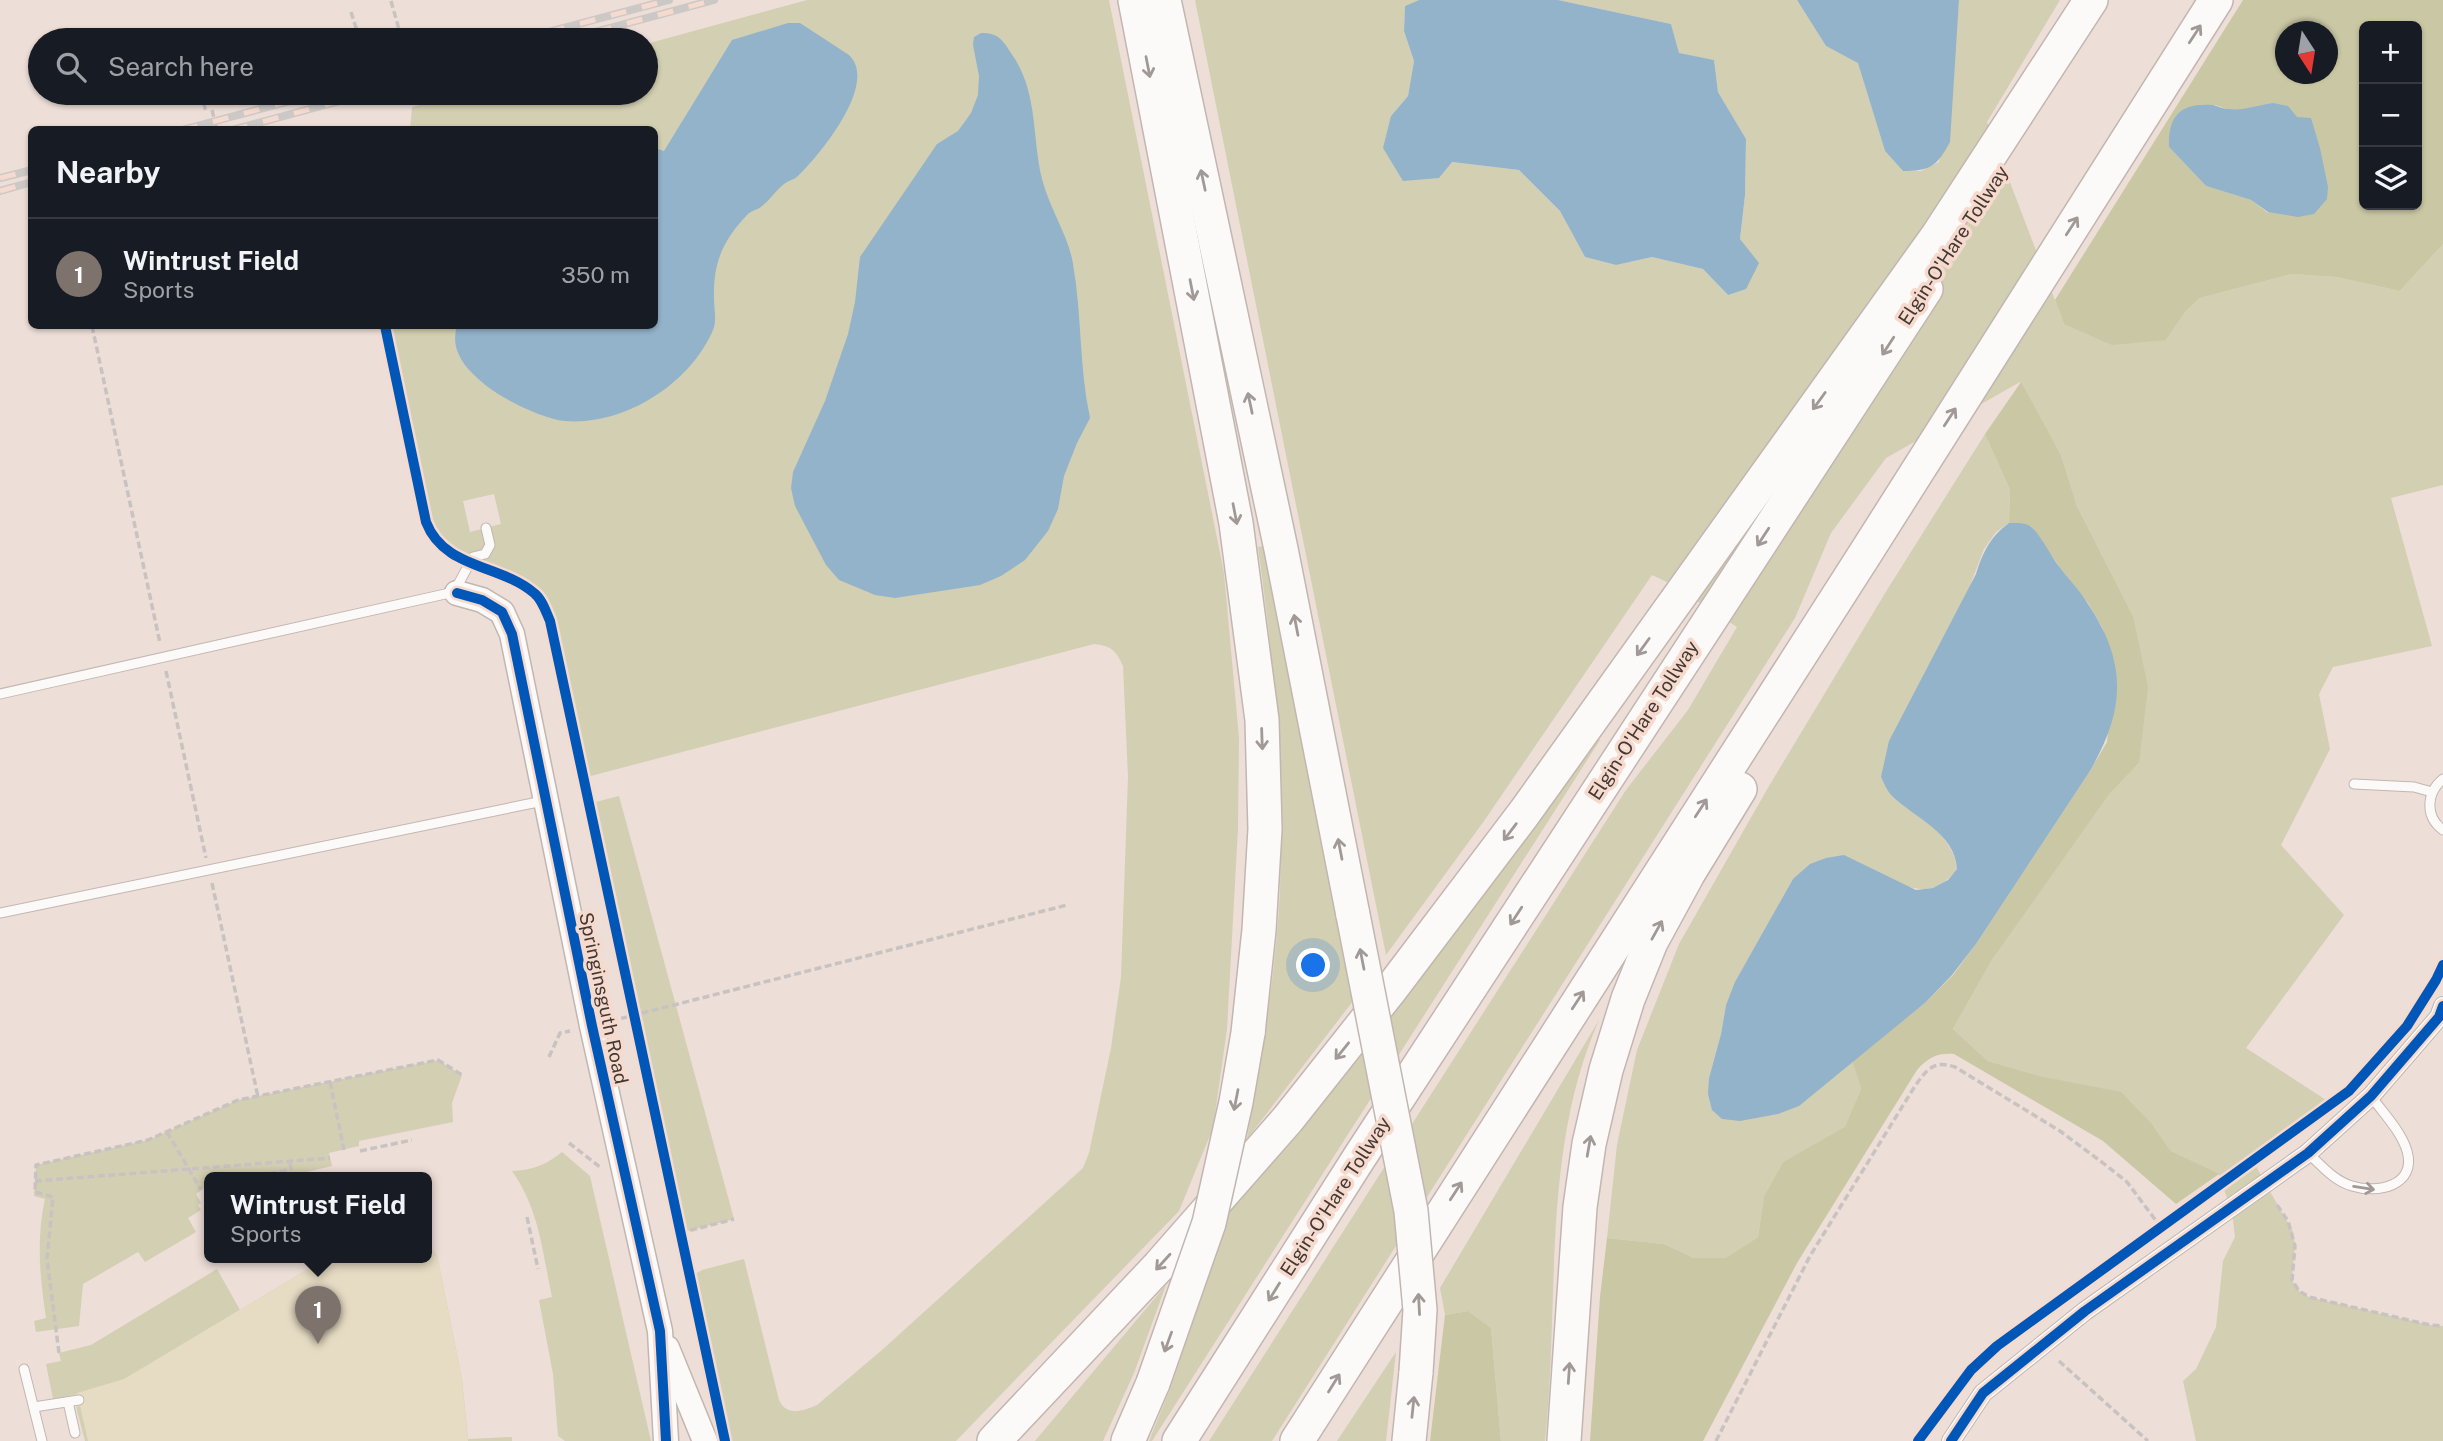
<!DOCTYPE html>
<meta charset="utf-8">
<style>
:root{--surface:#171b24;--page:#20242c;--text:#f1f3f6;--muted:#9ea1a6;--line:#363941;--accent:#7e726c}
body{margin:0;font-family:"Public Sans",sans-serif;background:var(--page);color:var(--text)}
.controls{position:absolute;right:21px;top:21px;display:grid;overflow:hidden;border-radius:10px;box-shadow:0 2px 5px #0004}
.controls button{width:63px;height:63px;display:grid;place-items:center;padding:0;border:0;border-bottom:2px solid var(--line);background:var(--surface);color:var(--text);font:35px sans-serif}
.compass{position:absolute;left:2275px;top:21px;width:63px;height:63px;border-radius:50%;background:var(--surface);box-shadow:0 2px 5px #0004;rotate:168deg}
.you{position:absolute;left:1314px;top:966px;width:24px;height:24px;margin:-18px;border:5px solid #fff;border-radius:50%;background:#1a73e8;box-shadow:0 0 0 10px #1a73e833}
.badge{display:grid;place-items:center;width:46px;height:46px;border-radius:50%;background:var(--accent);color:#fff;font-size:23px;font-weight:700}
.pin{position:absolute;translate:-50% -58px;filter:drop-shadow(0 2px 4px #0008)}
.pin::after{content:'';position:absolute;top:37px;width:24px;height:21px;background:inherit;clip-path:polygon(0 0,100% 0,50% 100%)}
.popup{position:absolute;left:204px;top:1172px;width:228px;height:91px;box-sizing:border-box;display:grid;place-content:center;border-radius:10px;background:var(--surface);filter:drop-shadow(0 2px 5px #0005);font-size:23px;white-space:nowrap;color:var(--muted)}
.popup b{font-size:26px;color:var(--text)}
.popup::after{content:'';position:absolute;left:50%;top:100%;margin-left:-14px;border:14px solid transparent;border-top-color:var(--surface)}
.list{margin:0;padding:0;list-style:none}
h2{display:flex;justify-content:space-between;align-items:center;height:91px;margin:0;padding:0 28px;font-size:30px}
h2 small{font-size:23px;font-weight:400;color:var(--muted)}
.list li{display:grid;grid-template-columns:46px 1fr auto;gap:21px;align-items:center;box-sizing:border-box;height:112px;padding:0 28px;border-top:2px solid var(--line)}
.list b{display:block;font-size:26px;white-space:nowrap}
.list p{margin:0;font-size:23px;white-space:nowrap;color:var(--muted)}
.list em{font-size:23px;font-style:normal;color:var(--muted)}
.icon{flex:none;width:38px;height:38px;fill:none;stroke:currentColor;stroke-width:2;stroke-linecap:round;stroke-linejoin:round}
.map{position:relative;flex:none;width:2443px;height:1441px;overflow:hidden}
.search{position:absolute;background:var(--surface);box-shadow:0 2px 5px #0004;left:28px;top:28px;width:630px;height:77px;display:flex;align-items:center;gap:18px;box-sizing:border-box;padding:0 24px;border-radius:38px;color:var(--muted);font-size:26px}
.panel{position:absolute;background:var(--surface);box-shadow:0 2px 5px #0004;left:28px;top:126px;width:630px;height:203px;border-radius:10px}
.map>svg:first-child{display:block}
.green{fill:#d3cfb2;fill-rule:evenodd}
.forest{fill:#cac7a4;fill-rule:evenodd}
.sand{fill:#e6dbc3}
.water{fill:#93b3cb}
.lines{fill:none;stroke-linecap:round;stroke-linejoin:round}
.lane-casing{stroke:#c2b6b1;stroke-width:11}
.street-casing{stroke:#c2b6b1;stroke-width:20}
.secondary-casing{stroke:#c2b6b1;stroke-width:27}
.highway-casing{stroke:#c2b6b1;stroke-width:36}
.path{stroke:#c8c3c1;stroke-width:3.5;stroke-dasharray:7 3.5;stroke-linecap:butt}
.lane{stroke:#fcfaf9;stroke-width:9}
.street{stroke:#fcfaf9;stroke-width:18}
.secondary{stroke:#fcfaf9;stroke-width:24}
.highway{stroke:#fcfaf9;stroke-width:33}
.rail-casing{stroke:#ccc8c6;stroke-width:8}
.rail{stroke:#f6dace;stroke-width:5;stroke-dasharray:16;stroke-linecap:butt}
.highway-bridge-casing{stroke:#c2b6b1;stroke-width:36;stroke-linecap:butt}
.highway-bridge{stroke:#fcfaf9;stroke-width:33}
.cycleway-casing{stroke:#f6dace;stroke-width:15}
.cycleway{stroke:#0057b8;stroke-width:10}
.oneway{stroke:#a09996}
.labels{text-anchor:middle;stroke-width:7;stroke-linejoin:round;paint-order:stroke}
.street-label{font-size:19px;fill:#433833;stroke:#f6dace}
</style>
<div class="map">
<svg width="2443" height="1441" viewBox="0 0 2443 1441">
<rect width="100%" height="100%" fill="#edded7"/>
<g class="green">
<path d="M807 0H1109L1224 573 1239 738 1238 828 1227 1029 1213 1128 1179 1211 956 1441H725L690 1277 702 1270 744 1259 779 1400C787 1417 803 1411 817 1405L882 1350 1083 1168 1089 1153 1111 1048 1121 977 1128 777 1123 666C1116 650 1111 646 1094 644L583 778C576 744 555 611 534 593 501 564 445 571 426 522L385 326H654V130L410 129 412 107 464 93H646V44ZM494 494 501 524 470 532 463 501Z"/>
<path d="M1195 0H1419L1405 6 1404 31 1414 61 1408 96 1391 116 1452 162 1519 170 1560 211 1585 257 1616 265 1652 257 1703 269 1728 295 1740 239 1745 195 1746 139 1718 92 1714 60 1679 54 1671 24 1558 0H1797L1826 46 1858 62 1885 151 1903 171H1921L1939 162 1954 57 1959 0H2060L1987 122 2064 324 2166 340 2186 311 2200 298 2292 274 2336 277 2400 291 2443 244V485L2391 498 2432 646 2333 667 2319 694 2330 749 2281 845 2344 915 2246 1048 2326 1100 2253 1161 2293 1232 2295 1246 2292 1280 2299 1291 2309 1297 2430 1325 2443 1326V1441H2196L2183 1381 2196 1369 2216 1327 2223 1261 2235 1237 2232 1212 2219 1175 2171 1151 2152 1124 2044 1077 1988 1061 1953 1029 1992 960 2106 796 2139 763 2133 616 2077 506 2061 455 2020 382 1886 458 1831 533 1795 618 1272 1441H1209L1626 790 1688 710 1737 627 1671 584 1652 575 1484 821 1386 955Z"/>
<path d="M1985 434 2010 490 2009 523 1996 532 1984 549 1890 794C1915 814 1954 835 1957 869 1940 891 1925 893 1900 884L1793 879 1726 1005 1721 1034 1709 1078 1798 1106 1852 1061 1861 1089 1845 1128 1783 1162 1764 1196 1758 1237 1727 1258H1694L1664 1244 1607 1238 1617 1145 1637 1050 1679 944 1769 786 1887 590Z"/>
<path d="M1267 545 1353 1001 1247 1139C1261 1057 1276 975 1280 891 1284 776 1274 661 1258 547Z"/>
<path d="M1596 736 1600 740 1152 1441H1149L1170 1389 1231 1208Z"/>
<path d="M619 796 734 1219 680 1233 588 804Z"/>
<path d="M1599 1020C1541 1151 1560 1301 1545 1441H1501L1491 1328 1468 1311 1445 1315 1440 1288Z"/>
<path d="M438 1060 462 1075 452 1103 453 1122 359 1141V1146L329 1153 332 1166 281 1178H210L209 1189 207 1186 196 1194 201 1203 198 1205 201 1210 188 1218 196 1232 145 1262 138 1252 83 1284 79 1326 36 1332 34 1321 46 1318C40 1277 36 1240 45 1199L34 1196 36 1165 148 1140 238 1100Z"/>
<path d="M562 1152 590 1176 651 1441H565L558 1436 553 1374 539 1300 552 1297C542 1251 540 1211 512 1171 533 1170 546 1165 562 1152Z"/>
<path d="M427 1244 437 1255 462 1379 468 1439 512 1437V1441H85L76 1407 80 1406 78 1394 53 1399 46 1364 61 1361 59 1353 91 1345 217 1269 240 1310 321 1261 333 1258H426Z"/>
<path d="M1166 1285 1134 1373 1103 1441H1035Z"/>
<path d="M1396 1352 1386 1441H1337Z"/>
</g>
<g class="forest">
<path d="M2243 0H2443V244L2400 291 2336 277 2292 274 2200 298 2186 311 2166 340 2112 345 2064 324 2055 300ZM2364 26H2417V205H2364ZM2286 32H2328V74H2286ZM2215 105 2230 110 2297 117 2268 213 2251 200 2206 186 2169 147Z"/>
<path d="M2021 382 2061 455 2077 506 2133 616 2148 687 2139 763 2109 794 1992 960 1953 1029 1988 1061 2044 1077 2121 1092 2152 1124 2171 1151 2219 1174 2176 1204 2103 1141 1954 1054C1937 1053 1929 1057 1917 1070L1797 1263 1703 1441H1590L1600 1297 1607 1238 1664 1244 1694 1258H1726L1758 1237 1764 1196 1783 1162 1845 1127 1861 1089 1852 1061 1926 1002 1953 975 1976 944 2090 771 2107 742 2114 661 2102 627 2088 603 2061 569 2032 527 2021 523H2009L2010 490 1985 434Z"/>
<path d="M1468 1311 1491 1328 1501 1441H1430L1445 1315Z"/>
</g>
<path class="sand" d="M427 1244 437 1255 462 1379 468 1441H88L77 1393 124 1379 321 1261 333 1258H426Z"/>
<g class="water">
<path d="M1419 0H1558L1671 24 1679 53 1714 60 1718 92 1746 139 1745 195 1740 239 1759 263 1746 289 1728 295 1703 269 1652 257 1616 265 1585 257 1560 211 1519 170 1452 162 1439 178 1403 181 1383 148 1391 116 1408 96 1414 61 1404 31 1405 6Z"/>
<path d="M1797 0H1959L1950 142C1937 166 1931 171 1903 171L1885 151 1858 63 1826 46Z"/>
<path d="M788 23H800L849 55C879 83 820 155 798 176 794 180 789 180 784 184 776 190 770 200 762 206 758 210 752 210 748 214 723 240 713 262 714 299 714 308 717 321 713 330 690 384 624 426 565 421 543 419 505 400 488 387 468 371 449 353 457 326H654L655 148 664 151 732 40Z"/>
<path d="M981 33C1000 33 1003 41 1013 56 1038 93 1032 137 1042 179 1049 207 1069 237 1073 264 1082 315 1079 367 1090 418L1077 443 1064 476 1058 509 1048 531 1025 560 1001 576 980 585 895 598 875 595 839 580 826 565 795 506 791 488 793 472 825 401 848 334 855 302 860 257 937 144 958 131 971 113 978 95 979 76 973 45 974 37Z"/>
<path d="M2273 103 2288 106 2297 117 2311 118 2320 148 2328 187 2327 199 2314 214 2298 217 2268 212 2251 200 2206 186 2169 147C2168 115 2181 103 2212 105 2218 106 2223 109 2229 109 2242 111 2259 105 2273 103Z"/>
<path d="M2009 523C2016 523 2024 522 2030 526 2038 531 2052 557 2058 565 2068 579 2080 590 2088 604 2128 664 2125 710 2090 771L1976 944 1952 975 1926 1002 1799 1106 1778 1114 1740 1121 1722 1119 1712 1110 1708 1094 1709 1078 1721 1034 1726 1005 1735 982 1793 879 1810 864 1826 858 1844 855 1916 890 1933 888 1948 880 1957 869C1955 833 1915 818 1892 796 1887 791 1884 783 1881 777L1889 741 1976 574C1983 552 1990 537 2009 523Z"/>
</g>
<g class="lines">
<g class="lane-casing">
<g id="lane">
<path d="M0 694 454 592 473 557 485 554 490 545 486 528"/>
<path d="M2443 779C2426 793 2425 817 2443 830"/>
<path d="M2354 784 2414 787 2432 792"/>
<path d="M0 913 543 801"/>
<path d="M2308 1153C2321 1165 2334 1181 2352 1186 2377 1194 2417 1186 2407 1151 2401 1131 2383 1113 2371 1096"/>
<path d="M24 1369 42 1441"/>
<path d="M68 1402 75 1433"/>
<path d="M34 1407 79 1400"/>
</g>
</g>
<g class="street-casing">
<path id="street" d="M1951 1441 1983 1393 2085 1311 2308 1153 2371 1096 2439 1017 2443 1006"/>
</g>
<g class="secondary-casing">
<g id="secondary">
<path d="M457 593 482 600 502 612 512 634 592 1026 660 1331 666 1441"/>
<path d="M667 1348 705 1441"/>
</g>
</g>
<g class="highway-casing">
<g id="highway">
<path d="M1135 0 1236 523 1262 720 1265 829 1259 930 1248 1033"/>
<path d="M1164 0 1281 549 1353 915"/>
<path d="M994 1441 1159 1266 1288 1119 1391 989 1525 812 1938 235 2091 0"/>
<path d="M1128 1441 1153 1383"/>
<path d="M1179 1441 1359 1158 1926 289"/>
<path d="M1297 1441 1865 554 2216 0"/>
<path d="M1409 1441 1416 1372"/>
<path d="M1564 1441 1580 1207 1589 1144 1606 1070 1628 999 1651 942 1688 874 1740 789"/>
</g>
</g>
<g class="path">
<path d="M391 1 402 40"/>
<path d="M351 12 360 40"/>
<path d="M275 32 278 40"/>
<path d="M201 93 206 112"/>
<path d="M212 110 217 130"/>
<path d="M92 326 160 643"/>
<path d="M166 671 206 858"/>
<path d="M212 883 258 1097"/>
<path d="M611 1021 1067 905"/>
<path d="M549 1057 560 1033 570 1031"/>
<path d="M330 1082 344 1150"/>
<path d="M167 1132 201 1190"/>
<path d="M569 1143 600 1167"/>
<path d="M360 1151 412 1140"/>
<path d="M249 1178 291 1169 290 1162"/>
<path d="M35 1181 330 1158"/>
<path d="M209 1188 210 1187"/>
<path d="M2277 1205 2288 1221 2295 1246 2292 1280 2299 1291 2309 1297 2430 1325 2443 1326"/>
<path d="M527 1217 538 1269"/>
<path d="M680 1233 734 1219"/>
<path d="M59 1353 47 1259 53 1197 35 1192 36 1165 148 1140 238 1100 438 1060 462 1075"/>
<path d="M2059 1361 2148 1441"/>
<path d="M1716 1441 1810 1256 1915 1086C1927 1069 1934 1060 1955 1067L2060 1131 2103 1163 2127 1182 2160 1226"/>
</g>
<use href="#lane" class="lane"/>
<use href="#street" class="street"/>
<use href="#secondary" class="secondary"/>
<use href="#highway" class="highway"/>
<g class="rail-casing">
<g id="rail">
<path d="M518 40 669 0"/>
<path d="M565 40 714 0"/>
<path d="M182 130 320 93"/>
<path d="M232 130 369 93"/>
<path d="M0 178 32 170"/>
<path d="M0 191 32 182"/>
</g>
</g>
<use href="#rail" class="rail"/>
<g class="highway-bridge-casing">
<g id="highway-bridge">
<path d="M1353 915 1411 1211 1420 1310 1416 1372"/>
<path d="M1153 1383 1209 1223 1236 1102 1248 1033"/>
</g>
</g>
<use href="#highway-bridge" class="highway-bridge"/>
<g class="cycleway-casing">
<g id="cycleway">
<path d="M385 326 426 522C444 569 500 564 534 593 542 599 546 612 550 621L725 1441"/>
<path d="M457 593 482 600 502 612 512 634 592 1026 660 1331 666 1441"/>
<path d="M1918 1441 1971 1370 1997 1346 2349 1091 2407 1026 2436 980 2443 965"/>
<path d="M1951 1441 1983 1393 2085 1311 2308 1153 2371 1096 2439 1017 2443 1006"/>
</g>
</g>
<use href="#cycleway" class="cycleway"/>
</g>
<defs><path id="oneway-shaft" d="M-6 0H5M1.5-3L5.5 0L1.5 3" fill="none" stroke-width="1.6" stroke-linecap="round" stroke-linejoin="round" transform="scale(1.75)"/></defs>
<g class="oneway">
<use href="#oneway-shaft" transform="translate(2195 34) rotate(-57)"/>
<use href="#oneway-shaft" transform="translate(1148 67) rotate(79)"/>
<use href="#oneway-shaft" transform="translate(1203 180) rotate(-102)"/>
<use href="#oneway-shaft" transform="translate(2072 226) rotate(-57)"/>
<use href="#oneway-shaft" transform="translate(1192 290) rotate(79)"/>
<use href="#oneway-shaft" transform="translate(1888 346) rotate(123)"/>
<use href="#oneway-shaft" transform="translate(1819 401) rotate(126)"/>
<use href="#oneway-shaft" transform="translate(1250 403) rotate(-102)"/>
<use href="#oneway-shaft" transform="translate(1950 417) rotate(-57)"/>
<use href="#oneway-shaft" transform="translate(1235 514) rotate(79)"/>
<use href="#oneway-shaft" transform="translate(1763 537) rotate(123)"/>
<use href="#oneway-shaft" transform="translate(1296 625) rotate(-101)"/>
<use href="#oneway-shaft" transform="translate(1643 647) rotate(126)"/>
<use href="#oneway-shaft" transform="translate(1262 739) rotate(88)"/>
<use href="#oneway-shaft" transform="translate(1701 808) rotate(-57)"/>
<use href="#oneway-shaft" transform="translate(1510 832) rotate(127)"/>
<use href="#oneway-shaft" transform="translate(1340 849) rotate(-101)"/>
<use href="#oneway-shaft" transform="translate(1516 916) rotate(123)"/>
<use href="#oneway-shaft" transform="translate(1657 930) rotate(-61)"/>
<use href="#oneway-shaft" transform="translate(1362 959) rotate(-101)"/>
<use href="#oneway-shaft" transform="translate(1578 1000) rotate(-57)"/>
<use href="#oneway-shaft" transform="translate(1342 1051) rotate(129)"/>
<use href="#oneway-shaft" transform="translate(1236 1100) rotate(101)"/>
<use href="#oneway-shaft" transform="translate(1589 1146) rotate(-80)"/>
<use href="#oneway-shaft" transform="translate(2364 1188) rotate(9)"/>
<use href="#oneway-shaft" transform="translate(1456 1191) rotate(-57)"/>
<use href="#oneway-shaft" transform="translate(1163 1262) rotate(132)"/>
<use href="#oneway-shaft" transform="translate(1274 1292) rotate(122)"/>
<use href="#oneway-shaft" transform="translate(1419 1304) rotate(-93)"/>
<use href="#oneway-shaft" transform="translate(1168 1342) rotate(110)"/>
<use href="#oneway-shaft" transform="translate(1569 1373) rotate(-86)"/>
<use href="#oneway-shaft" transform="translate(1334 1383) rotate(-58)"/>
<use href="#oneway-shaft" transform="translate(1413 1407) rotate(-84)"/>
</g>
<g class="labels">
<g class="street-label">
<text transform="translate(1953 245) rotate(-57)" y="7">Elgin-O'Hare Tollway</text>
<text transform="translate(1643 720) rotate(-57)" y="7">Elgin-O'Hare Tollway</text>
<text transform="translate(604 998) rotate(78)" y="7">Springinsguth Road</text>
<text transform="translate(1335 1196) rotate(-57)" y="7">Elgin-O'Hare Tollway</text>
</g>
</g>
</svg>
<div class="controls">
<button>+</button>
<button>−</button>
<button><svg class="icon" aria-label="layers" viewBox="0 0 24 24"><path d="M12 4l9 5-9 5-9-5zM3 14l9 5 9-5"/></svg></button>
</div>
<svg class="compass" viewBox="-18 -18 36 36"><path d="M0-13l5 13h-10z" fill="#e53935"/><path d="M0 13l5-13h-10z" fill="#9ea1a6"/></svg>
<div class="you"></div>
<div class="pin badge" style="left:318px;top:1344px">1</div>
<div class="popup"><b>Wintrust Field</b>Sports</div>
<div class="search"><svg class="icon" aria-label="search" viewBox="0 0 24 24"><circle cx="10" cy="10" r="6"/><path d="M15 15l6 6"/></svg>Search here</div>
<section class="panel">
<h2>Nearby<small></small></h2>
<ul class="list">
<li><span class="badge">1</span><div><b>Wintrust Field</b><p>Sports</p></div><em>350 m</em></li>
</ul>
</section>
</div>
